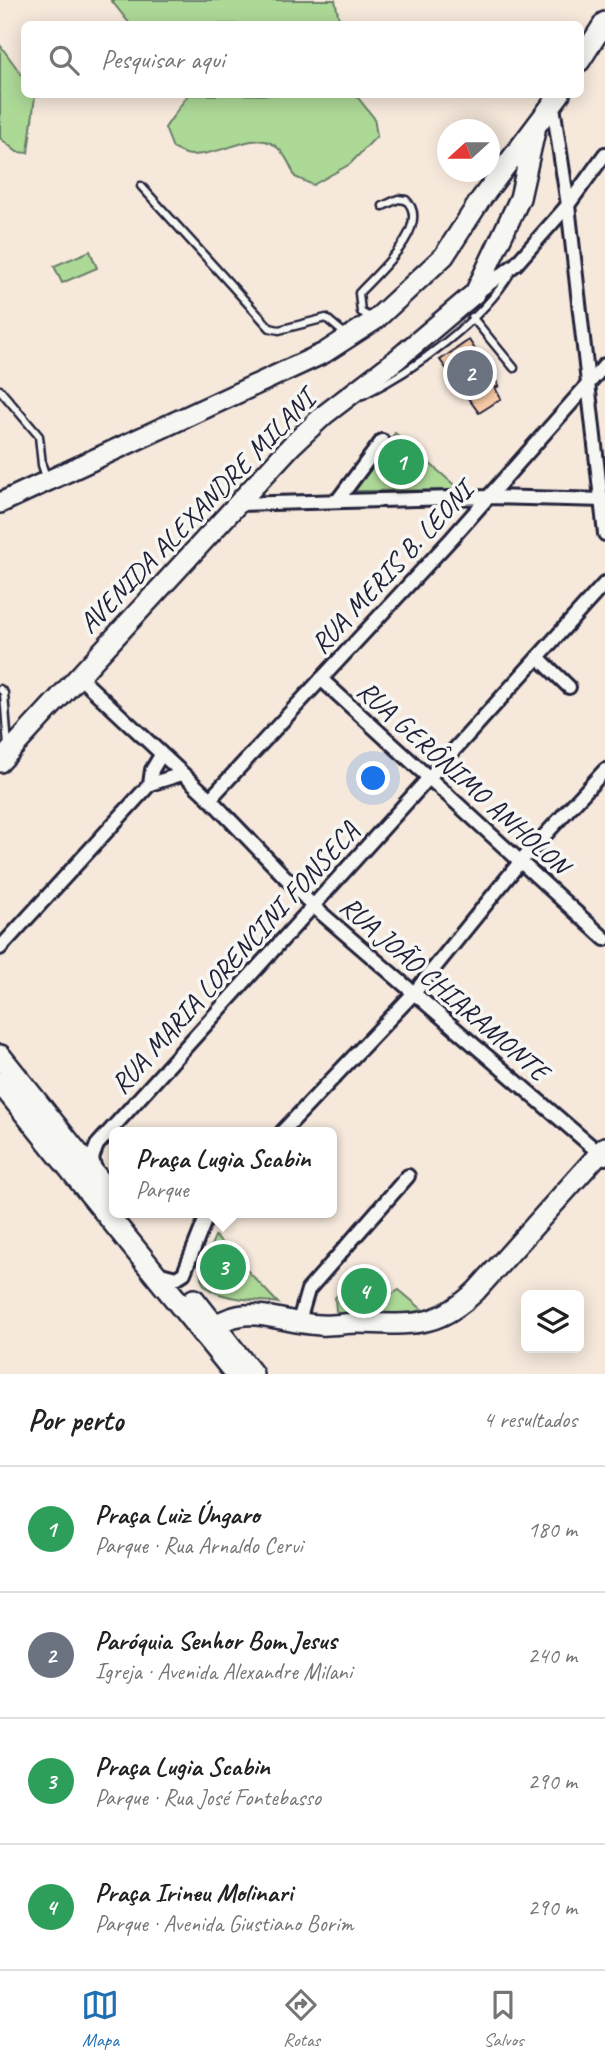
<!DOCTYPE html>
<html lang="pt">
<meta charset="utf-8">
<style>
:root{--surface:#fff;--page:#f6f6f6;--text:#222;--muted:#767676;--line:#e0e0e0;--accent:#1f6fb2}
body{margin:0;font-family:Caveat,sans-serif;background:var(--page);color:var(--text)}
.controls{position:absolute;right:21px;bottom:21px;display:grid;overflow:hidden;border-radius:10px;box-shadow:0 4px 18px #0003}
.controls button{width:63px;height:63px;display:grid;place-items:center;padding:0;border:0;border-bottom:2px solid var(--line);background:var(--surface);color:var(--text);font:35px sans-serif}
.compass{position:absolute;left:437px;top:119px;width:63px;height:63px;border-radius:50%;background:var(--surface);box-shadow:0 4px 18px #0003;rotate:249deg}
.you{position:absolute;left:374px;top:779px;width:24px;height:24px;margin:-18px;border:5px solid #fff;border-radius:50%;background:#1a73e8;box-shadow:0 0 0 10px #1a73e833}
.badge{display:grid;place-items:center;width:46px;height:46px;border-radius:50%;background:var(--accent);color:#fff;font-size:23px;font-weight:700}
.pin{position:absolute;translate:-50% -50%;border:4px solid #fff;box-shadow:0 2px 7px #0006}
.popup{position:absolute;left:109px;top:1127px;width:228px;height:91px;box-sizing:border-box;display:grid;place-content:center;border-radius:10px;background:var(--surface);filter:drop-shadow(0 2px 5px #0005);font-size:23px;white-space:nowrap;color:var(--muted)}
.popup b{font-size:26px;color:var(--text)}
.popup::after{content:'';position:absolute;left:50%;top:100%;margin-left:-14px;border:14px solid transparent;border-top-color:var(--surface)}
.list{margin:0;padding:0;list-style:none}
h2{display:flex;justify-content:space-between;align-items:center;height:91px;margin:0;padding:0 28px;font-size:30px}
h2 small{font-size:23px;font-weight:400;color:var(--muted)}
.list li{display:grid;grid-template-columns:46px 1fr auto;gap:21px;align-items:center;box-sizing:border-box;height:126px;padding:0 28px;border-top:2px solid var(--line)}
.list b{display:block;font-size:26px;white-space:nowrap}
.list p{margin:0;font-size:23px;white-space:nowrap;color:var(--muted)}
.list em{font-size:23px;font-style:normal;color:var(--muted)}
.icon{flex:none;width:38px;height:38px;fill:none;stroke:currentColor;stroke-width:2;stroke-linecap:round;stroke-linejoin:round}
.map{position:relative;flex:none;width:605px;height:1374px;overflow:hidden}
.search{position:absolute;background:var(--surface);box-shadow:0 4px 18px #0003;left:21px;right:21px;top:21px;height:77px;display:flex;align-items:center;gap:18px;box-sizing:border-box;padding:0 24px;border-radius:10px;color:var(--muted);font-size:26px}
.sheet{height:595px;background:var(--surface)}
nav{display:flex;justify-content:space-around;align-items:center;box-sizing:border-box;height:98px;border-top:2px solid var(--line);background:var(--surface);font-size:19px;color:var(--muted)}
nav a{display:grid;justify-items:center;gap:4px}
nav .on{color:var(--accent)}
.map>svg:first-child{display:block}
.green{fill:#add997;stroke:#687e69;stroke-width:2}
.building{fill:#f7c9a6;stroke:#22223b;stroke-width:2}
.lines{fill:none;stroke-linecap:round;stroke-linejoin:round}
.lane-casing{stroke:#22223b;stroke-width:11}
.street-casing{stroke:#22223b;stroke-width:18}
.secondary-casing{stroke:#22223b;stroke-width:24}
.primary-casing{stroke:#22223b;stroke-width:26}
.lane{stroke:#f6f6f2;stroke-width:6}
.street{stroke:#f6f6f2;stroke-width:12}
.secondary{stroke:#f6f6f2;stroke-width:19}
.primary{stroke:#f6f6f2;stroke-width:21}
.labels{text-anchor:middle;stroke-width:7;stroke-linejoin:round;paint-order:stroke}
.street-label{font-size:28px;fill:#22223b;stroke:#f6f6f2}
</style>
<div class="map">
<svg width="605" height="1374" viewBox="0 0 605 1374">
<rect width="100%" height="100%" fill="#f6e8db"/>
<filter id="ink" filterUnits="userSpaceOnUse"><feTurbulence type="fractalNoise" baseFrequency=".0143" numOctaves="2"/><feDisplacementMap in="SourceGraphic" scale="14" xChannelSelector="R" yChannelSelector="G"/><feConvolveMatrix kernelMatrix="1 2 1 2 8 2 1 2 1" color-interpolation-filters="sRGB"/></filter>
<g filter="url(#ink)">
<g class="green">
<path d="M111 0H335L340 24H130Z"/>
<path d="M0 45 24 78V94L35 96 28 153 17 152 0 138Z"/>
<path d="M355 94 374 118 377 136 350 164 313 185 295 177C271 112 240 153 193 155 187 156 179 151 173 148L165 128 188 95Z"/>
<path d="M90 251 97 268 62 283 54 266Z"/>
<path d="M395 433 460 490 355 491Z"/>
<path d="M215 1236 278 1303C257 1299 196 1301 201 1271 203 1259 211 1247 215 1236Z"/>
<path d="M360 1265 392 1294 399 1290 424 1311 418 1316 340 1315 336 1311 335 1298Z"/>
</g>
<path class="building" d="M469 340 499 386 495 388 501 399 479 413 440 360Z"/>
<g class="lines">
<g class="lane-casing">
<g id="lane">
<path d="M141 186 270 328 279 330 326 318 345 334"/>
<path d="M370 317 361 312 359 293C376 274 433 226 406 200L398 199 383 206"/>
<path d="M472 317 514 368"/>
<path d="M0 390 39 436 42 465 46 477"/>
<path d="M363 395C413 371 483 320 511 272"/>
<path d="M0 689 4 693 8 747"/>
</g>
</g>
<g class="street-casing">
<g id="street">
<path d="M553 106 568 205 605 534"/>
<path d="M478 292 516 264 568 205 605 154"/>
<path d="M337 501 382 441"/>
<path d="M239 504 489 497 605 500"/>
<path d="M538 657 569 687"/>
<path d="M77 675 210 799 313 906 605 1158"/>
<path d="M321 679 605 939"/>
<path d="M150 784 152 770 161 755"/>
<path d="M210 799 452 538 605 365"/>
<path d="M0 948 150 784 182 774"/>
<path d="M282 1132 414 993 520 862 605 770"/>
<path d="M95 1170 92 1158 97 1145 605 583"/>
<path d="M157 1273 176 1278 184 1273 208 1213"/>
<path d="M299 1321 308 1290 408 1176"/>
</g>
</g>
<g class="secondary-casing">
<g id="secondary">
<path d="M580 61 605 22"/>
<path d="M0 503 324 353 375 320 444 256 481 199 560 94"/>
<path d="M0 762 291 446 324 415 396 360 475 293 520 198 535 131"/>
<path d="M203 1334C247 1298 273 1323 320 1325 332 1326 345 1323 358 1323 411 1324 435 1330 476 1291L605 1147"/>
</g>
</g>
<g class="primary-casing">
<g id="primary">
<path d="M0 1056 114 1199"/>
<path d="M0 1082 236 1374"/>
<path d="M194 1300 252 1374"/>
</g>
</g>
<use href="#lane" class="lane"/>
<use href="#street" class="street"/>
<use href="#secondary" class="secondary"/>
<use href="#primary" class="primary"/>
</g>
</g>
<g class="labels">
<g class="street-label">
<text transform="translate(196 511) rotate(-46)" y="10">AVENIDA ALEXANDRE MILANI</text>
<text transform="translate(391 567) rotate(-47)" y="10">RUA MERIS B. LEONI</text>
<text transform="translate(464 777) rotate(42)" y="10">RUA GERÔNIMO ANHOLON</text>
<text transform="translate(234 957) rotate(-48)" y="10">RUA MARIA LORENCINI FONSECA</text>
<text transform="translate(445 988) rotate(41)" y="10">RUA JOÃO CHIARAMONTE</text>
</g>
</g>
</svg>
<div class="controls">
<button><svg class="icon" aria-label="layers" viewBox="0 0 24 24"><path d="M12 4l9 5-9 5-9-5zM3 14l9 5 9-5"/></svg></button>
</div>
<svg class="compass" viewBox="-18 -18 36 36"><path d="M0-13l5 13h-10z" fill="#e53935"/><path d="M0 13l5-13h-10z" fill="#767676"/></svg>
<div class="you"></div>
<div class="pin badge" style="left:401px;top:462px;background:#2e9e5b">1</div>
<div class="pin badge" style="left:470px;top:373px;background:#6b7280">2</div>
<div class="pin badge" style="left:223px;top:1267px;background:#2e9e5b">3</div>
<div class="popup"><b>Praça Lugia Scabin</b>Parque</div>
<div class="pin badge" style="left:364px;top:1291px;background:#2e9e5b">4</div>
<div class="search"><svg class="icon" aria-label="search" viewBox="0 0 24 24"><circle cx="10" cy="10" r="6"/><path d="M15 15l6 6"/></svg>Pesquisar aqui</div>
</div>
<section class="sheet">
<h2>Por perto<small>4 resultados</small></h2>
<ul class="list">
<li><span class="badge" style="background:#2e9e5b">1</span><div><b>Praça Luiz Úngaro</b><p>Parque · Rua Arnaldo Cervi</p></div><em>180 m</em></li>
<li><span class="badge" style="background:#6b7280">2</span><div><b>Paróquia Senhor Bom Jesus</b><p>Igreja · Avenida Alexandre Milani</p></div><em>240 m</em></li>
<li><span class="badge" style="background:#2e9e5b">3</span><div><b>Praça Lugia Scabin</b><p>Parque · Rua José Fontebasso</p></div><em>290 m</em></li>
<li><span class="badge" style="background:#2e9e5b">4</span><div><b>Praça Irineu Molinari</b><p>Parque · Avenida Giustiano Borim</p></div><em>290 m</em></li>
</ul>
</section>
<nav>
<a class="on"><svg class="icon" aria-label="map" viewBox="0 0 24 24"><path d="M3 6l6-2 6 2 6-2v14l-6 2-6-2-6 2zM9 4v14M15 6v14"/></svg>Mapa</a>
<a><svg class="icon" aria-label="directions" viewBox="0 0 24 24"><path d="M12 3l9 9-9 9-9-9zM9 14v-3h6M13 9l2 2-2 2"/></svg>Rotas</a>
<a><svg class="icon" aria-label="saved" viewBox="0 0 24 24"><path d="M7 4h10v16l-5-4-5 4z"/></svg>Salvos</a>
</nav>
